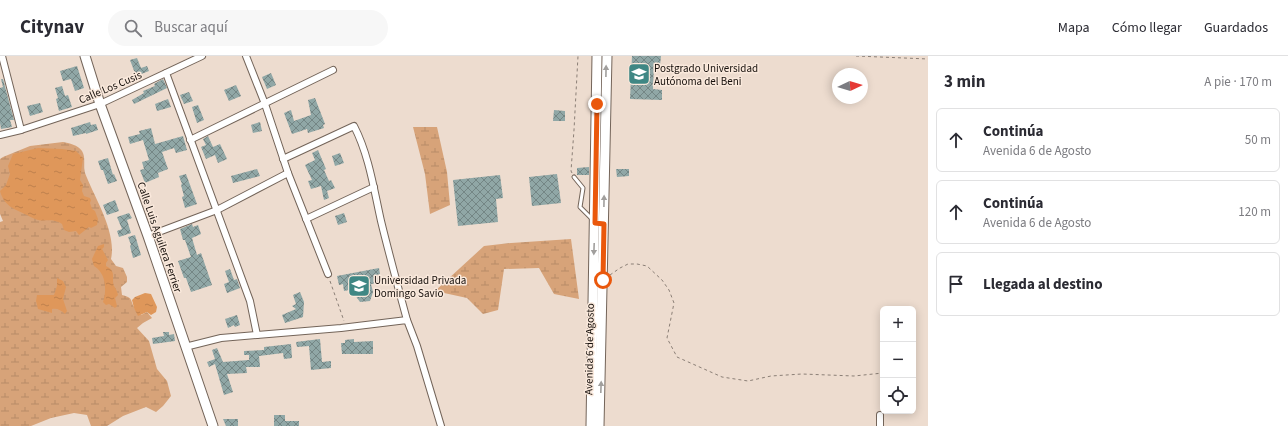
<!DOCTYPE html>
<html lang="es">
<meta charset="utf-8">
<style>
:root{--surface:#fff;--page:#f7f7f7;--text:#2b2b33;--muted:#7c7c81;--line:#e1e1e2}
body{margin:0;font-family:"Source Sans 3",sans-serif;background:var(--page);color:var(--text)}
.controls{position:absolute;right:12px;bottom:12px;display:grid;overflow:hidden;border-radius:6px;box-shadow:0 2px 10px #0003}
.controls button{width:36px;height:36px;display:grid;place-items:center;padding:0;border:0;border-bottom:1px solid var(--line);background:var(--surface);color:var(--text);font:20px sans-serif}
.compass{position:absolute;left:832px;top:12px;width:36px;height:36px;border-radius:50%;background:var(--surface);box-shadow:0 2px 10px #0003;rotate:86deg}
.stop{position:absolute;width:12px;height:12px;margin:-9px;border:3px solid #ea580c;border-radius:50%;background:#fff}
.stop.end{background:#ea580c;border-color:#fff;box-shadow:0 1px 4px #0008}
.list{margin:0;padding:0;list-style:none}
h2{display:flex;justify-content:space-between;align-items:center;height:52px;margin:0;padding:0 16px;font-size:17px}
h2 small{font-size:13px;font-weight:400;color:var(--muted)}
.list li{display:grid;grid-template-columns:26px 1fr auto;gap:12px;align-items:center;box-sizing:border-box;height:64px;margin:0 8px 8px;padding:0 8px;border:1px solid var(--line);border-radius:6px}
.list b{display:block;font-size:15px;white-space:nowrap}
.list p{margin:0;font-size:13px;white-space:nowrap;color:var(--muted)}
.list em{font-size:13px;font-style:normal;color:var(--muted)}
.icon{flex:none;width:22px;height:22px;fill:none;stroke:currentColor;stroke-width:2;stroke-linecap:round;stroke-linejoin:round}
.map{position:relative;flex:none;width:928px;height:370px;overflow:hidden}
header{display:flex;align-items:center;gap:24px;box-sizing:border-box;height:56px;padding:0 20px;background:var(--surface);border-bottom:1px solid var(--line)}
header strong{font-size:19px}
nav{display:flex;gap:22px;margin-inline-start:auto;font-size:14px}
.search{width:280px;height:36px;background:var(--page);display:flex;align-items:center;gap:10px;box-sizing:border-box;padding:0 14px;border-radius:22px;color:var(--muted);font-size:15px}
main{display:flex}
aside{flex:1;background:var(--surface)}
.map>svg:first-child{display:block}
.wetland{fill:url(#wetland-marsh)}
.water{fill:url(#water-ripples)}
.building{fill:url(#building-cross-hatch)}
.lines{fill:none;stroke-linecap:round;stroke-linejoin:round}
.lane-casing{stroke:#736459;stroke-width:5}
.street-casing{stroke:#736459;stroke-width:8}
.secondary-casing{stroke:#736459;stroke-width:11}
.path{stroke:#8b7f76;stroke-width:1;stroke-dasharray:3 3;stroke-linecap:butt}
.lane{stroke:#fff;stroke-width:3}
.street{stroke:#fff;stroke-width:6}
.secondary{stroke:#fff;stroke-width:9}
.oneway{fill:#a19f9d}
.route{stroke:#ea580c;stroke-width:5}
.labels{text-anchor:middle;stroke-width:3;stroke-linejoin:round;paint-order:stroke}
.poi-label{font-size:11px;fill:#150f0b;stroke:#fae9dc;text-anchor:start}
.street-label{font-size:11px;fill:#150f0b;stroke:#fae9dc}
</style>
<header>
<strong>Citynav</strong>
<div class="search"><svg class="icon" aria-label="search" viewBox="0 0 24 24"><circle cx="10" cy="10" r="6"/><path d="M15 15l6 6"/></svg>Buscar aquí</div>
<nav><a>Mapa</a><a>Cómo llegar</a><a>Guardados</a></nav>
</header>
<main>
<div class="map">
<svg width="928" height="370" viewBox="0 0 928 370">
<defs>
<pattern id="wetland-marsh" width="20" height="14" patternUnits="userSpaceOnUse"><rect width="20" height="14" fill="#d7a379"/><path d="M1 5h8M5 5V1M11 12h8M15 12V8" fill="none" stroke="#b88b67"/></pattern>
<pattern id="water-ripples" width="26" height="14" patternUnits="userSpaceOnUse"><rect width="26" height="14" fill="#df975a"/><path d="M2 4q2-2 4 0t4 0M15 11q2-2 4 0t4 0" fill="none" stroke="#be814d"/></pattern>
<pattern id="building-cross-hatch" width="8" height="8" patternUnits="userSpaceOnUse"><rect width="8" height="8" fill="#90a7a6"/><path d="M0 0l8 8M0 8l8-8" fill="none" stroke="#748685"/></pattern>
</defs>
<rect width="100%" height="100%" fill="#eddccf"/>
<g class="wetland">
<path d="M413 71H437L447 116 450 149 430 158 425 118Z"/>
<path d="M63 86C69 87 78 89 82 95 86 101 83 110 85 117 94 141 117 176 111 203L116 210 123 212 127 221V226L121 231 122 239C133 242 130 243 134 251 135 254 139 257 141 259L147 256 152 262 143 267 137 272 149 285 157 313 167 325 171 340 163 350 156 356 146 351 123 360 107 370H91L87 359 74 357 51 362 31 370H0V166L3 165 0 158V103L3 101 30 90Z"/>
<path d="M571 183 579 243 554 238 539 212 504 213 498 254 483 258 467 242 435 235 484 190 511 187Z"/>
</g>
<g class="water">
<path d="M38 92 62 93 76 95 83 102 80 124 83 129 82 135 84 140 90 142 91 144 90 147 92 153 95 155 98 163 97 169 91 172 89 171 79 179 76 175 69 176 64 174 62 168C50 161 45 167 35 163 32 162 29 160 27 159 14 153 4 150 0 135L6 129 10 118 8 110 13 98Z"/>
<path d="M104 188V191L102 193 108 204 106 207V210C117 215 111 222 114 230 116 233 117 235 118 239L115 242 117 250 115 252 109 248 106 249 103 246C107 234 106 217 94 210L92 203 98 190Z"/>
<path d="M57 222 63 225 66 231 63 243 67 255 65 258C61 254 57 252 52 253V257L38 253 36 245 37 239H54L57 230Z"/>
<path d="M145 237 151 238 157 251 156 256 151 259 147 256 138 260 134 252 132 244 135 241Z"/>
</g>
<g class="building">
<path d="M632 0H661L660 9H654L653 33 662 34V44L630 43Z"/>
<path d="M137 2 141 12 147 10 149 15 136 20 130 4Z"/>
<path d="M77 10 84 32 75 35 71 23 63 25 60 15Z"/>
<path d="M271 17 276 29 267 33 262 21Z"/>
<path d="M1 23H3L14 64H10L12 71 1 73 0 67V32L3 31Z"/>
<path d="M163 23 167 32 134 48 132 44 144 37 143 35 155 30 154 28Z"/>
<path d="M236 29 241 40 229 45 224 34Z"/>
<path d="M62 30 65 40 68 39 72 51 59 55 56 43 58 42 55 32Z"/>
<path d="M189 36 193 45 184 48 180 39Z"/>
<path d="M315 42 325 68 323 69 324 72 308 77 307 73 292 78 284 57 291 54 294 65 311 59 308 44Z"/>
<path d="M168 43 171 51 157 55 155 48Z"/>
<path d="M40 47 43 56 30 60 27 50Z"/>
<path d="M198 49 204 64 197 67 192 51Z"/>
<path d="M554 54 565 55V65H553Z"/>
<path d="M90 66 91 69 96 68 98 74 86 78V77L73 80 71 72Z"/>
<path d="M260 66 262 75 253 77 251 69Z"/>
<path d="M151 72 155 88 183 80 187 94 176 97 174 92 162 96 168 113 158 117 159 121 145 127 140 114 144 113 142 106 149 104 143 84 130 88 128 81 140 78 139 75Z"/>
<path d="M208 80 213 91 220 88 227 103 218 107 215 99 206 103 201 91 206 89 203 83Z"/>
<path d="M318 94 326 113 324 114 329 125 331 124 335 132 327 135 329 142 324 144 321 130 311 133 308 125 312 124 305 109 315 104 312 97Z"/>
<path d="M340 97 344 107 335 110 332 100Z"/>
<path d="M108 102 113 119 114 118 117 125 108 128 103 114H101L98 105Z"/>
<path d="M589 111V119H577V112Z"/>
<path d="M257 113 260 120 233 127 231 120Z"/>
<path d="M616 113H629V120L617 121Z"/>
<path d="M186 118 197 148 185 152 182 141 184 140 181 129 182 128 179 120Z"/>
<path d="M557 118 561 147 532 150 529 121Z"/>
<path d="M500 119 503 142 496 143 498 166 458 170 453 124Z"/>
<path d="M115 144 119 155 107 159 103 149Z"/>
<path d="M129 157 132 162 127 164 131 177 119 181 117 175 122 173 117 161Z"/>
<path d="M344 157 347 166 338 169 335 160Z"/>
<path d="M192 168 193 171 198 169 201 178 192 182 197 199 201 197 212 229 191 236 186 222H184L178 205 191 201 185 184H183L180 173Z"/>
<path d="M135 179 141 199 133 202 130 190 131 189 128 181Z"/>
<path d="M379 212 380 218 377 219 378 227 371 228 373 236 370 245 360 246 355 239 354 233 344 235 343 228 339 229 337 220Z"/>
<path d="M230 213 234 224 237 223 240 232 227 237 224 228 229 226 225 215Z"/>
<path d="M300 236 304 246 303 261 285 267 282 259 296 253 292 250 296 248 293 239Z"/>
<path d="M237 259 240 269 235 271 234 269 228 272 225 263Z"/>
<path d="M163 276H169V279L174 278 175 285 153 288 152 282 164 280Z"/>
<path d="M320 283 322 306 331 305V312L311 314 309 290 297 291 296 286Z"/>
<path d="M354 283V286L373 285V298H342L341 287H345V284Z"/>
<path d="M291 288 292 302 284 303 283 297 259 300 260 311H246L247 317 227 318 233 336 224 339 215 308 209 311 207 306 215 303 212 294 217 292 223 306 249 304V299H244V295L264 294V291Z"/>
<path d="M274 359H285V365H299V370H274Z"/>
<path d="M223 363H238V370H226Z"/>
</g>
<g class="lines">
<g class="lane-casing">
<path id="lane" d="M574 121 583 132 580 151 592 163"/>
</g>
<g class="street-casing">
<g id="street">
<path d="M2 0 21 74"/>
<path d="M246 0 265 48 288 117 328 218"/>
<path d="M166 17 250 245 257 279"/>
<path d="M0 79 21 74 100 48 202 0"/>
<path d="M190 84 333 14"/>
<path d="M283 103 354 70C369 99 374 134 381 165 389 198 398 231 407 264"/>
<path d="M306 163 374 131"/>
<path d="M148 180 217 154 288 117"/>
<path d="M185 291 221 282 341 272 407 264 417 290 441 370"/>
<path d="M880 370V359"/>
</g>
</g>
<g class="secondary-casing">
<g id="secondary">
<path d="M85 0 100 48 148 180 213 370"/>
<path d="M591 370 597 0"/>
<path d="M599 370 607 0"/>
</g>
</g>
<g class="path">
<path d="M856 0 928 3"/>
<path d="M572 117 571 115 574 74 578 0"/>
<path d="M610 219 620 212 628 208H637L647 210 662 224 669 234 674 247 667 282 677 301 722 321 748 325 771 320 802 318 854 320 883 317"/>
<path d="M330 225 344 265"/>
</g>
<use href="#lane" class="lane"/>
<use href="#street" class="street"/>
<use href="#secondary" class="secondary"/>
</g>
<defs><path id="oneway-solid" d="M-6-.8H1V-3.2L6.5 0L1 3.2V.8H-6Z"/></defs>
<g class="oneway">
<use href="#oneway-solid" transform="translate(606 15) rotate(-89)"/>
<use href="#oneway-solid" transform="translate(604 145) rotate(-89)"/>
<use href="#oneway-solid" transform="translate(594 193) rotate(92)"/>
<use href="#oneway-solid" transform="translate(601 331) rotate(-88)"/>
</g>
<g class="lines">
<path class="route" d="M597 48 595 167 604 168 603 224"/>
</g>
<defs>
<g id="university-square" transform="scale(1.15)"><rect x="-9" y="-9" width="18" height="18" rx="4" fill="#3f8784" stroke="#fae9dc"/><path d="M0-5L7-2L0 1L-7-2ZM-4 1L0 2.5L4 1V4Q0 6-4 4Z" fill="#fff"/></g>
</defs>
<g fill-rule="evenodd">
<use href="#university-square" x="639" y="18"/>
<use href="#university-square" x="359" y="230"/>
</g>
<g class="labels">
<g class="poi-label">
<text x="654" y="16">Postgrado Universidad<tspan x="654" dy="13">Autónoma del Beni</tspan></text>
<text x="374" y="228">Universidad Privada<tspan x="374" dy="13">Domingo Savio</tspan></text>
</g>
<g class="street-label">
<text transform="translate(110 31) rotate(-23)" y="4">Calle Los Cusis</text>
<text transform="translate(160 181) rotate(71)" y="4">Calle Luis Aguilera Ferrier</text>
<text transform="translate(589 293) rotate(-89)" y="4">Avenida 6 de Agosto</text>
</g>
</g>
</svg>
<div class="controls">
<button>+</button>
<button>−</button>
<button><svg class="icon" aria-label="locate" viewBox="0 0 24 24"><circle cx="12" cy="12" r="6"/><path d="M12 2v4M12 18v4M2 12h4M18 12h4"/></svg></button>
</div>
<svg class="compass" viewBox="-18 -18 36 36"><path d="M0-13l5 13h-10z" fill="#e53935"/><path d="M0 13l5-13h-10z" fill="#7c7c81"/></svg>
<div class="stop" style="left:603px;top:224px"></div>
<div class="stop end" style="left:597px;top:48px"></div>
</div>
<aside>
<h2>3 min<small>A pie · 170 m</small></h2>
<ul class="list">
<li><svg class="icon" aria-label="ahead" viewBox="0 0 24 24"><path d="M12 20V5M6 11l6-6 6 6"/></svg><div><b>Continúa</b><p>Avenida 6 de Agosto</p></div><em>50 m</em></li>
<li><svg class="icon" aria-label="ahead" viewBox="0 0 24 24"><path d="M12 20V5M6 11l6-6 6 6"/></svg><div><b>Continúa</b><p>Avenida 6 de Agosto</p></div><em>120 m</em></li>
<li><svg class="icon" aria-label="arrive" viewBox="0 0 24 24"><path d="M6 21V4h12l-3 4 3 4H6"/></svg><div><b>Llegada al destino</b></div></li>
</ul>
</aside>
</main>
